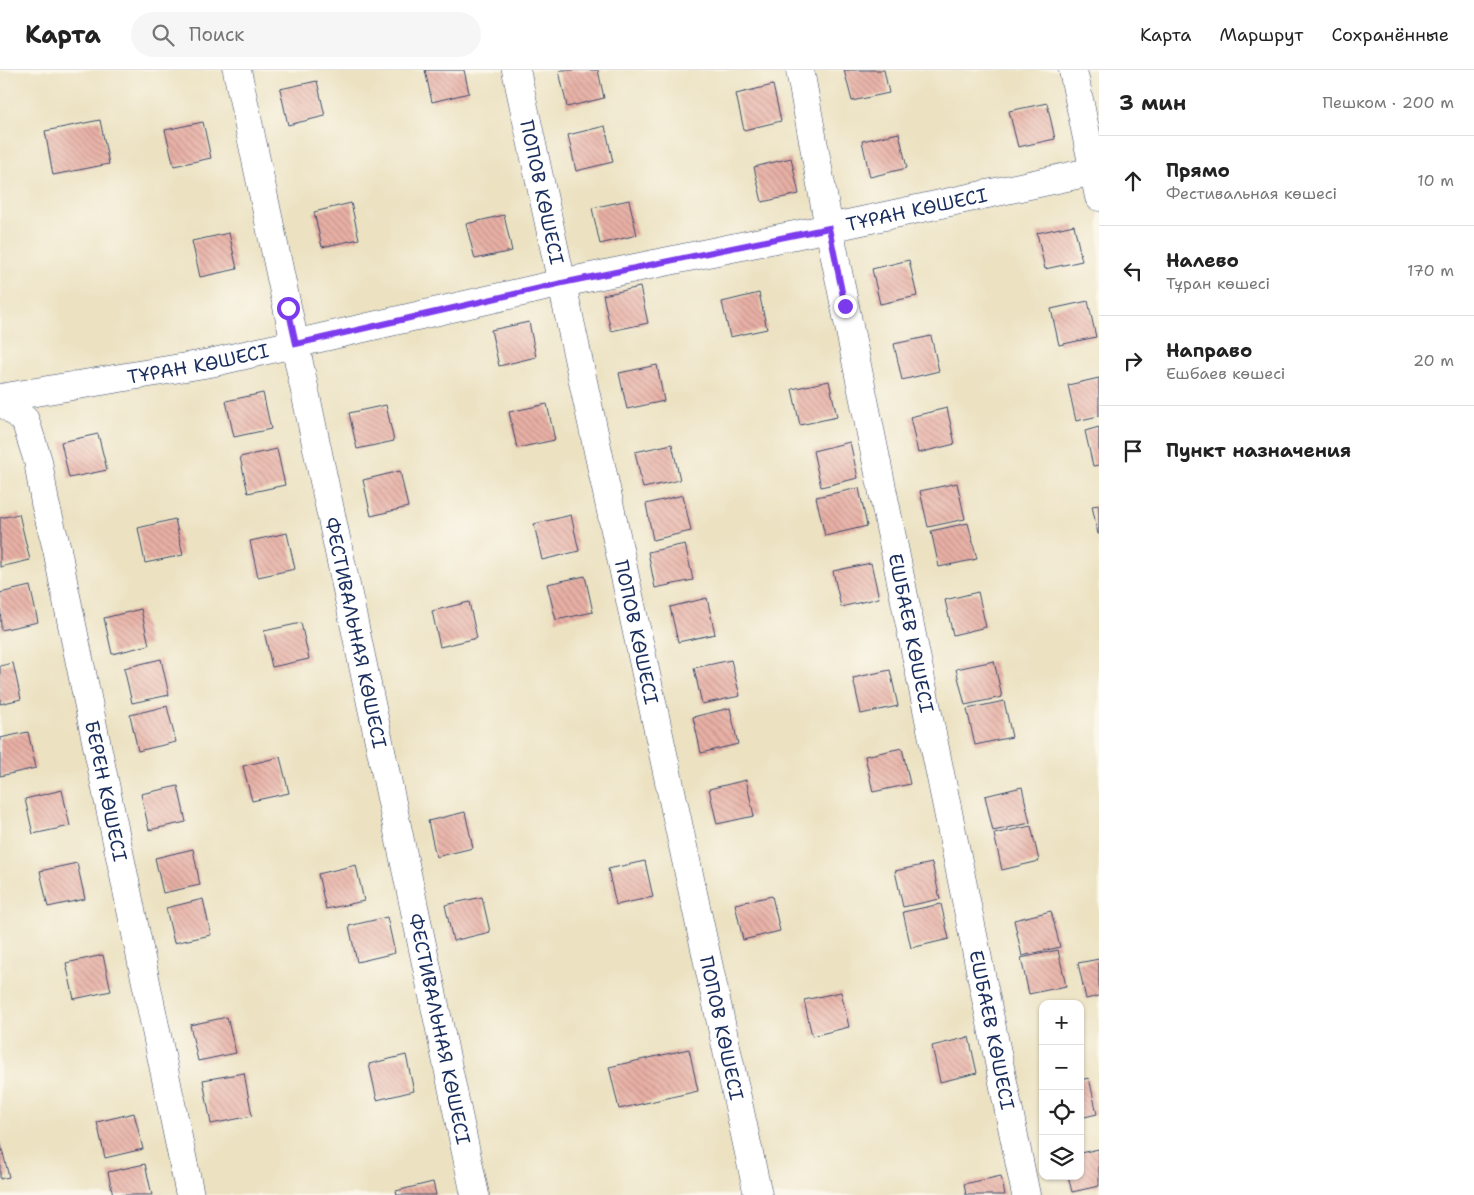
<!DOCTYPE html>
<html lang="ru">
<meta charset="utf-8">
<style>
:root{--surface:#fff;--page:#f6f6f6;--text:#222;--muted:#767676;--line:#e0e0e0}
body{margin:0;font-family:"Shantell Sans",sans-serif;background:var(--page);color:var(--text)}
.controls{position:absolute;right:15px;bottom:15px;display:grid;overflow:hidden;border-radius:10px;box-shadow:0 1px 4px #0004}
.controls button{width:45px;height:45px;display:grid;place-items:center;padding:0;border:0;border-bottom:1px solid var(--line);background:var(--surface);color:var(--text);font:25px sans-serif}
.stop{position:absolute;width:15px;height:15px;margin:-11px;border:4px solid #7c3aed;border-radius:50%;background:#fff}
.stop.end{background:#7c3aed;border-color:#fff;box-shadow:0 1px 5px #0008}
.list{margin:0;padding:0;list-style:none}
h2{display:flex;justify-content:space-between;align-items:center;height:65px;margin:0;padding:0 20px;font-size:21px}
h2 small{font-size:16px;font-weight:400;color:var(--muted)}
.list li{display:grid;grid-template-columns:32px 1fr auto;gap:15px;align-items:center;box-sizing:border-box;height:90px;padding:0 20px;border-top:1px solid var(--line)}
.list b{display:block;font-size:19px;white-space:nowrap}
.list p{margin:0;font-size:16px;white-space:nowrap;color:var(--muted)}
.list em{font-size:16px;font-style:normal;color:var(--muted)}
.icon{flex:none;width:28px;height:28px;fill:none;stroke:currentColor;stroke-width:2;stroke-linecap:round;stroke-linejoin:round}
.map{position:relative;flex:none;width:1099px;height:1125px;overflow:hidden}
header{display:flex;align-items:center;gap:30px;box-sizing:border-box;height:70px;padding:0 25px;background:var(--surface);border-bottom:1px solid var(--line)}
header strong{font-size:24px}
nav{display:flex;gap:28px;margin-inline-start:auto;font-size:18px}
.search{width:350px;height:45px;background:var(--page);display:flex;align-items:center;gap:12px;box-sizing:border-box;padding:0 18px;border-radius:28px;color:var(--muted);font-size:19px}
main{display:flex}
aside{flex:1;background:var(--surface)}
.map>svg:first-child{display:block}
.building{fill:url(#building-back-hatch)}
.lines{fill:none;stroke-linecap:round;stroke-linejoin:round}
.minor-casing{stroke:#3a4a6d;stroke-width:29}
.minor{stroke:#fff;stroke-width:28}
.route{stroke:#7c3aed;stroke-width:6}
.labels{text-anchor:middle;stroke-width:4;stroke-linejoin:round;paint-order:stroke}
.street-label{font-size:19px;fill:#1b2f5e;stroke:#fbf7ec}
</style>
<header>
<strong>Карта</strong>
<div class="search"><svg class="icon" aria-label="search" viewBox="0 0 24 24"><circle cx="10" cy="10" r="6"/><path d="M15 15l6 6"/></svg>Поиск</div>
<nav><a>Карта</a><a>Маршрут</a><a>Сохранённые</a></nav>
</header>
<main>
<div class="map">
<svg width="1099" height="1125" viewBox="0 0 1099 1125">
<defs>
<pattern id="building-back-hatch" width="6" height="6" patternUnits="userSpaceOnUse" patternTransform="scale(1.25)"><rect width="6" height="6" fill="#e9b0a5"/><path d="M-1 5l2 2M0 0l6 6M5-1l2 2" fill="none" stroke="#bc908a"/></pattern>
</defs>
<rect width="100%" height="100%" fill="#fbf7ec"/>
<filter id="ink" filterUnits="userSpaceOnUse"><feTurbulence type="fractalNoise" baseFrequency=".02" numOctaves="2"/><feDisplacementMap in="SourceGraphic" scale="10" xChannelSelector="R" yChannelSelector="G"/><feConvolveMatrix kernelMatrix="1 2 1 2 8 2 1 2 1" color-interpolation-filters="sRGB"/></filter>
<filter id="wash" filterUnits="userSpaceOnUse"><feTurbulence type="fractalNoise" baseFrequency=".0096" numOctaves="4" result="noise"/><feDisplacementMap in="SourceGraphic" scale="20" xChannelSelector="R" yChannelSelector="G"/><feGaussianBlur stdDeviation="1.12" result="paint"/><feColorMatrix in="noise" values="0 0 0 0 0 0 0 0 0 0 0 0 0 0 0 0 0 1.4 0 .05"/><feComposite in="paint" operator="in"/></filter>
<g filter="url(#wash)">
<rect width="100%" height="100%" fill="#ece2c2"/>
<g id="blocks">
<g class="building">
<path d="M425 0H464L469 23 432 32Z"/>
<path d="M562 0H598L604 28 567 37 559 1Z"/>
<path d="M844 0H884L889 23 852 31Z"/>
<path d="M317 11 325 46 288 55 280 19Z"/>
<path d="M773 15 781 51 744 60 736 24Z"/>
<path d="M1047 33 1055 69 1018 77 1009 41Z"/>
<path d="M100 50 109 94 53 105 45 61Z"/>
<path d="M203 52 211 88 174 96 165 60Z"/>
<path d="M605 56 613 92 576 101 568 65Z"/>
<path d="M899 63 907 98 870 107 862 71Z"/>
<path d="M791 88 799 124 762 132 754 97Z"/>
<path d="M629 130 637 165 600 174 592 138Z"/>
<path d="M351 133 359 169 322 177 314 142Z"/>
<path d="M504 145 512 181 475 189 466 154Z"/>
<path d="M1074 155 1082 191 1045 199 1037 163Z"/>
<path d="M229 163 237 199 200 207 192 171Z"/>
<path d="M909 190 917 226 880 234 872 199Z"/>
<path d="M640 217 648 253 611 261 603 225Z"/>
<path d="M759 223 767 259 730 267 722 232Z"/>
<path d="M1088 231 1096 267 1059 275 1051 239Z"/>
<path d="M529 252 536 287 499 296 491 260Z"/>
<path d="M931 266 939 301 902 310 894 274Z"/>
<path d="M657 295 664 331 627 339 619 303Z"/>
<path d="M1099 308V346L1076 351 1068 315Z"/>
<path d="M829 311 837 347 800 355 792 319Z"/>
<path d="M263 323 271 359 234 367 226 331Z"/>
<path d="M547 334 555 370 517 378 509 342Z"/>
<path d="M386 335 394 371 357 379 349 343Z"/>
<path d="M947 338 955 374 918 383 910 347Z"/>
<path d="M1099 357V395L1093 396 1085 361Z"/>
<path d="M98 364 107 400 69 408 61 372Z"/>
<path d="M850 372 858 408 821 417 813 381Z"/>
<path d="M672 374 680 410 643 418 635 382Z"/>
<path d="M277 379 285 415 248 423 240 387Z"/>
<path d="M400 401 408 437 371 446 363 410Z"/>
<path d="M957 413 965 449 928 457 920 421Z"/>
<path d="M859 418 867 456 825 466 816 427Z"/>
<path d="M683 425 691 461 653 470 646 434Z"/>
<path d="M1099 435V464H1098L1092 436Z"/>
<path d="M19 444 30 490 0 497V448Z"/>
<path d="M571 445 579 481 542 490 534 454Z"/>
<path d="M175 449 183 485 145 493 138 458Z"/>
<path d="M968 453 977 489 939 497 931 461Z"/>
<path d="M287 463 295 499 258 507 250 471Z"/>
<path d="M685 474 693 510 655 518 648 482Z"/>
<path d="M871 493 879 528 841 537 833 501Z"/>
<path d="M585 506 593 542 556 550 547 514Z"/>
<path d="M30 516 38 552 1 560 0 523Z"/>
<path d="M978 522 986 557 953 565 945 530Z"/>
<path d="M707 528 715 564 678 572 670 537Z"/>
<path d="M469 532 477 568 440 577 432 541Z"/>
<path d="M141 539 149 575 112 584 104 548Z"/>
<path d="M301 553 309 589 272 597 264 561Z"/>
<path d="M161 589 169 625 132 633 124 598Z"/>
<path d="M731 590 740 626 702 634 694 598Z"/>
<path d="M994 591 1002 627 965 635 956 599Z"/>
<path d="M13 593 21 629 0 634V596Z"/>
<path d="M890 600 898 636 861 644 853 608Z"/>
<path d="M1004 631 1012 667 975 675 967 639Z"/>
<path d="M167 636 176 672 138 681 130 645Z"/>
<path d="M730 638 738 674 701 683 693 647Z"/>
<path d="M28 662 36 698 0 706V668Z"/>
<path d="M902 678 910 714 873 722 865 686Z"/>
<path d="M280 687 289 723 252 731 243 696Z"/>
<path d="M746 710 754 746 717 754 709 719Z"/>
<path d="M178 716 186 752 149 760 141 724Z"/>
<path d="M1022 717 1030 753 993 761 985 726Z"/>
<path d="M62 720 70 756 33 764 25 729Z"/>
<path d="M465 742 473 778 436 787 428 751Z"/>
<path d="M1031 756 1039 791 1002 800 994 764Z"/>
<path d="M193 779 200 815 163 823 155 788Z"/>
<path d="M645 791 653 827 616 835 608 799Z"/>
<path d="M77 793 85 829 48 837 40 801Z"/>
<path d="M932 793 940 829 903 837 895 801Z"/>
<path d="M356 795 364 831 326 839 318 804Z"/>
<path d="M772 826 780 861 743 870 735 834Z"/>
<path d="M482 827 490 862 453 871 445 835Z"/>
<path d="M203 829 211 865 174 873 166 838Z"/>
<path d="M941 834 949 869 911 878 903 842Z"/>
<path d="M1051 841 1060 877 1022 886 1014 850Z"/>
<path d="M387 847 395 883 357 892 349 856Z"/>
<path d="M1058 880 1066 916 1029 924 1021 888Z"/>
<path d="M103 885 111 921 74 929 66 893Z"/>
<path d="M1099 889V926L1086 929 1078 893Z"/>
<path d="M841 922 849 957 812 966 804 930Z"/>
<path d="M227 947 236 983 198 991 190 955Z"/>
<path d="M969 967 977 1003 940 1012 932 976Z"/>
<path d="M689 979 698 1021 619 1039 609 997Z"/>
<path d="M406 985 414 1021 377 1030 369 994Z"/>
<path d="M244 1003 252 1046 211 1054 203 1010Z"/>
<path d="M1089 1008 1097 1044 1080 1048V1010Z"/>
<path d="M134 1043 143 1079 105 1088 97 1052Z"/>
<path d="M0 1071 9 1107 0 1109Z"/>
<path d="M1099 1079V1116L1072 1122 1068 1106H1080V1083Z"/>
<path d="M145 1094 152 1125H113L108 1102Z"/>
<path d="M1001 1106 1005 1125H966L964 1114Z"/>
<path d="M433 1112 436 1125H397L396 1121Z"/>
</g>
</g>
</g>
<g filter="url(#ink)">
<use href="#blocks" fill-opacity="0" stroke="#3a4a6d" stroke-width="1"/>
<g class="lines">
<g class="minor-casing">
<g id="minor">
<path id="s1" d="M237 0 475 1125"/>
<path id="s2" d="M516 0 758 1125"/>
<path id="s3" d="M800 0 829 158 1026 1125"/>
<path d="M1073 0 1099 127"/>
<path id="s4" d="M0 328 210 293 562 213 829 158 1099 100"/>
<path id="s5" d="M0 330 25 350 38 391 45 433 57 479 64 516 190 1125"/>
</g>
</g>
<use href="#minor" class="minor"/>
</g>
</g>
<g class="lines" filter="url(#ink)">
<path class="route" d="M288 238 296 274 562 213 829 158 845 236"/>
</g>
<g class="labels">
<g class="street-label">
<text dy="7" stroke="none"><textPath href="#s2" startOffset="125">ПОПОВ КӨШЕСІ</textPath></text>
<text dy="7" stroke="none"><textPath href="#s4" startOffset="936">ТҰРАН КӨШЕСІ</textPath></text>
<text dy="7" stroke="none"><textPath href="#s4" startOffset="201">ТҰРАН КӨШЕСІ</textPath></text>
<text dy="7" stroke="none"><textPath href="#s1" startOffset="575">ФЕСТИВАЛЬНАЯ КӨШЕСІ</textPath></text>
<text dy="7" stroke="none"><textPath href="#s2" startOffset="575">ПОПОВ КӨШЕСІ</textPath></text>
<text dy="7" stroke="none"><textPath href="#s3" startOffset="574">ЕШБАЕВ КӨШЕСІ</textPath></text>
<text dy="7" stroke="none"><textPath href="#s5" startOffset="412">БЕРЕН КӨШЕСІ</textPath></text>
<text dy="7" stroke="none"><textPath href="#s2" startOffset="980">ПОПОВ КӨШЕСІ</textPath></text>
<text dy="7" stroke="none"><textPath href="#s1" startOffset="980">ФЕСТИВАЛЬНАЯ КӨШЕСІ</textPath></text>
<text dy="7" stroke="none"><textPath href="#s3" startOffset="979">ЕШБАЕВ КӨШЕСІ</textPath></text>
</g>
</g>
</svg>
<div class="controls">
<button>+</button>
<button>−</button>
<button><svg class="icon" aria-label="locate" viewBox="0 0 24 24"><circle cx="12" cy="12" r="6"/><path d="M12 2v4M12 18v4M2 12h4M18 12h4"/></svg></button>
<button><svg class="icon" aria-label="layers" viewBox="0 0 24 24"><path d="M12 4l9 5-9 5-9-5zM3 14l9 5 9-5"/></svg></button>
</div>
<div class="stop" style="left:288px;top:238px"></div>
<div class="stop end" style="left:845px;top:236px"></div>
</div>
<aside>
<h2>3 мин<small>Пешком · 200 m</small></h2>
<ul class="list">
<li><svg class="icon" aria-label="ahead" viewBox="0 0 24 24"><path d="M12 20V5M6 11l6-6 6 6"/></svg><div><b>Прямо</b><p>Фестивальная көшесі</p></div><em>10 m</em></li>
<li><svg class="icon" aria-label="left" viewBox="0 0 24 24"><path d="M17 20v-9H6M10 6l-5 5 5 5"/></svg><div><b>Налево</b><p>Тұран көшесі</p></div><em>170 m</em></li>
<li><svg class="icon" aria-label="right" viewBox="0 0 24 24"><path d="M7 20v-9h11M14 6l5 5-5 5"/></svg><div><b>Направо</b><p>Ешбаев көшесі</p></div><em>20 m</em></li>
<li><svg class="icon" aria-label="arrive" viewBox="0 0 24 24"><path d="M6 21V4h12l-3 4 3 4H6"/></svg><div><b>Пункт назначения</b></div></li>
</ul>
</aside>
</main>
